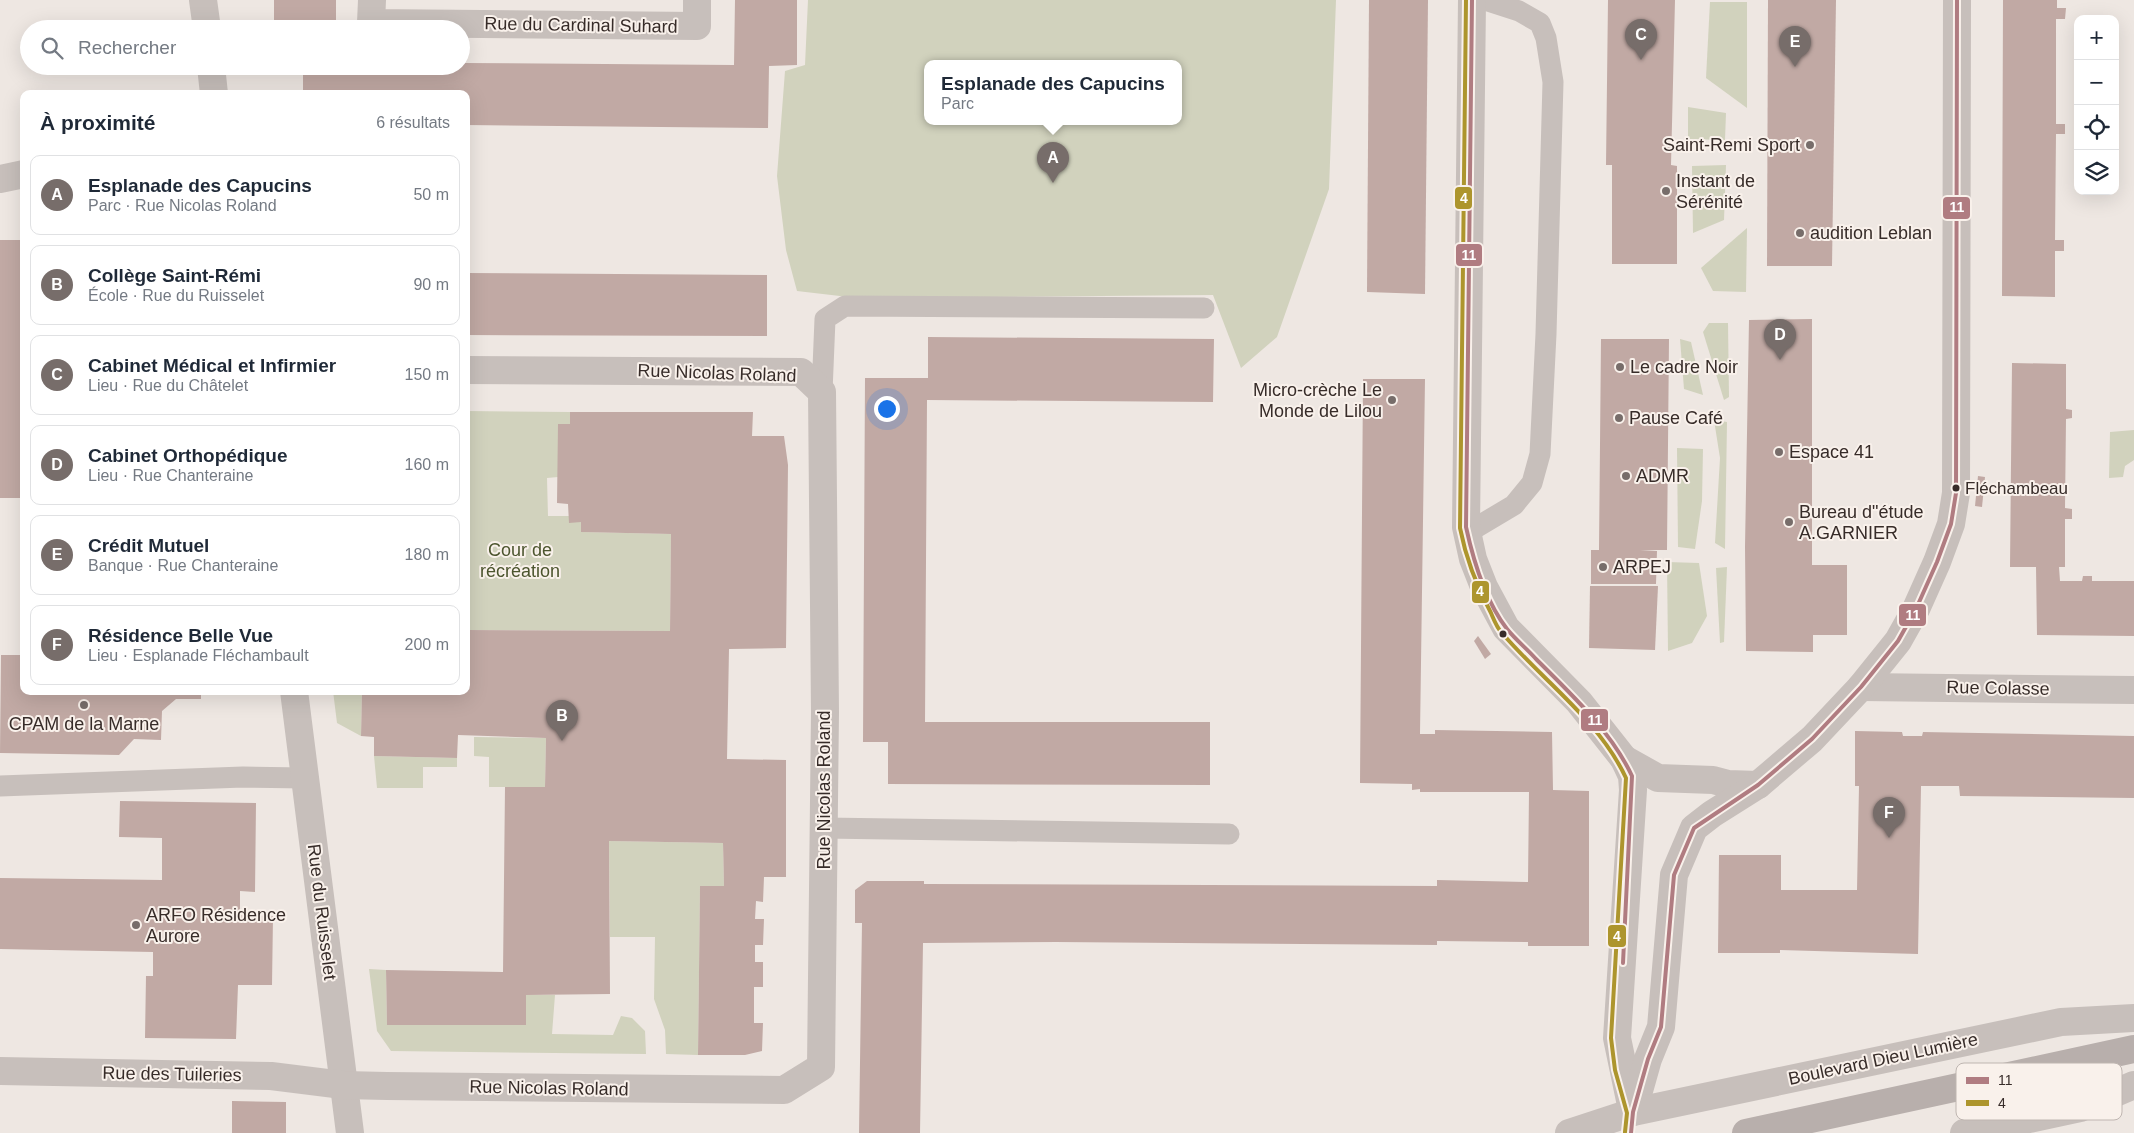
<!DOCTYPE html>
<html lang="fr">
<meta charset="utf-8">
<style>
:root{--surface:#fff;--page:#f2f2f3;--text:#1f2937;--muted:#747a83;--line:#e0e1e3;--accent:#776d6a}
body{margin:0;font-family:Helvetica,sans-serif;background:var(--page);color:var(--text)}
.controls{position:absolute;right:15px;top:15px;display:grid;overflow:hidden;border-radius:10px;box-shadow:0 5px 20px #0002}
.controls button{width:45px;height:45px;display:grid;place-items:center;padding:0;border:0;border-bottom:1px solid var(--line);background:var(--surface);color:var(--text);font:25px sans-serif}
.you{position:absolute;left:886px;top:408px;width:18px;height:18px;margin:-12px;border:4px solid #fff;border-radius:50%;background:#1a73e8;box-shadow:0 0 0 8px #1a73e833}
.badge{display:grid;place-items:center;width:32px;height:32px;border-radius:50%;background:var(--accent);color:#fff;font-size:16px;font-weight:700}
.pin{position:absolute;translate:-50% -41px;filter:drop-shadow(0 1px 2px #0008)}
.pin::after{content:'';position:absolute;top:26px;width:18px;height:15px;background:inherit;clip-path:polygon(0 0,100% 0,50% 100%)}
.popup{position:absolute;left:924px;top:60px;width:258px;height:65px;box-sizing:border-box;display:grid;place-content:center;border-radius:10px;background:var(--surface);filter:drop-shadow(0 1px 4px #0005);font-size:16px;white-space:nowrap;color:var(--muted)}
.popup b{font-size:19px;color:var(--text)}
.popup::after{content:'';position:absolute;left:50%;top:100%;margin-left:-10px;border:10px solid transparent;border-top-color:var(--surface)}
.list{margin:0;padding:0;list-style:none}
h2{display:flex;justify-content:space-between;align-items:center;height:65px;margin:0;padding:0 20px;font-size:21px}
h2 small{font-size:16px;font-weight:400;color:var(--muted)}
.list li{display:grid;grid-template-columns:32px 1fr auto;gap:15px;align-items:center;box-sizing:border-box;height:80px;margin:0 10px 10px;padding:0 10px;border:1px solid var(--line);border-radius:10px}
.list b{display:block;font-size:19px;white-space:nowrap}
.list p{margin:0;font-size:16px;white-space:nowrap;color:var(--muted)}
.list em{font-size:16px;font-style:normal;color:var(--muted)}
.icon{flex:none;width:28px;height:28px;fill:none;stroke:currentColor;stroke-width:2;stroke-linecap:round;stroke-linejoin:round}
.map{position:relative;flex:none;width:2134px;height:1133px;overflow:hidden}
.search{position:absolute;background:var(--surface);box-shadow:0 5px 20px #0002;left:20px;top:20px;width:450px;height:55px;display:flex;align-items:center;gap:12px;box-sizing:border-box;padding:0 18px;border-radius:28px;color:var(--muted);font-size:19px}
.panel{position:absolute;background:var(--surface);box-shadow:0 5px 20px #0002;left:20px;top:90px;width:450px;height:605px;border-radius:10px}
.map>svg:first-child{display:block}
.green{fill:#d1d2bd;fill-rule:evenodd}
.building{fill:#c1a9a4}
.lines{fill:none;stroke-linecap:round;stroke-linejoin:round}
.service{stroke:#c7bfbb;stroke-width:21}
.minor{stroke:#c7bfbb;stroke-width:28}
.tertiary{stroke:#c7bfbb;stroke-width:28}
.secondary{stroke:#b8afac;stroke-width:28}
.bus-1-casing{stroke:#f9f1eb;stroke-width:8}
.bus-2-casing{stroke:#f9f1eb;stroke-width:8}
.bus-1{stroke:#b07c81;stroke-width:4}
.bus-2{stroke:#ad952d;stroke-width:4}
.poi-dot{fill:#776d6a;stroke:#f9f1eb;stroke-width:2}
.bus-dot{fill:#372c29;stroke:#f9f1eb;stroke-width:2}
.labels{text-anchor:middle;stroke-width:4;stroke-linejoin:round;paint-order:stroke}
.bus-label{font-size:17px;fill:#372c29;stroke:#f9f1eb;text-anchor:start}
.street-label{font-size:18px;fill:#372c29;stroke:#f9f1eb}
.poi-label{font-size:18px;fill:#372c29;stroke:#f9f1eb;text-anchor:start}
.park-label{font-size:18px;fill:#4c552e;stroke:#f9f1eb}
.key{fill:#f9f1eb;stroke:#bfb6b1;stroke-width:1}
.key-label{font-size:14px;fill:#372c29}
.line-badge{stroke:#f9f1eb;stroke-width:2}
.badge-label{font-size:14px;text-anchor:middle;font-weight:bold;fill:#fff}
</style>
<div class="map">
<svg width="2134" height="1133" viewBox="0 0 2134 1133">
<rect width="100%" height="100%" fill="#eee7e2"/>
<g class="green">
<path d="M808 0H1336L1329 189 1277 337 1241 368 1213 295 857 298 797 291 786 250 777 176 785 71 805 65ZM928 64H1178V122H928Z"/>
<path d="M1710 2H1747V108L1706 78Z"/>
<path d="M1688 107 1726 113 1725 140 1688 139Z"/>
<path d="M1726 165 1724 220 1693 233 1692 166Z"/>
<path d="M1747 228 1746 292 1713 291 1701 268Z"/>
<path d="M1709 323H1728L1729 397 1724 400 1703 332Z"/>
<path d="M1680 339 1691 342 1703 395 1684 389Z"/>
<path d="M466 411 570 412V424H558V477L547 478 548 516H569L581 522 582 532 671 534 670 631 466 630Z"/>
<path d="M1714 420 1727 422 1725 549 1715 543 1720 458Z"/>
<path d="M2134 430V460L2125 466 2123 477 2109 478 2110 432Z"/>
<path d="M1677 448 1703 449 1702 501 1695 549 1678 547Z"/>
<path d="M1667 562 1699 563 1707 616 1692 643 1668 651Z"/>
<path d="M1727 567 1724 642 1720 643 1716 568Z"/>
<path d="M333 691H362L361 736 337 723Z"/>
<path d="M474 737 546 738 545 787H489V757L474 756Z"/>
<path d="M374 756 457 758V767H423V788H377Z"/>
<path d="M609 841 723 843 724 886H700L698 1055 666 1054 665 1030 654 999 655 937H610Z"/>
<path d="M369 969 386 970 387 1025H525L526 995H555L552 1034 613 1035 621 1016 632 1018 645 1031 646 1054 391 1051 377 1031Z"/>
</g>
<g class="building">
<rect x="274" y="0" width="62" height="29"/>
<path d="M735 0H797V65L769 66 768 128 466 125V94H303V66H461V63L734 65Z"/>
<path d="M1369 0H1428L1425 294 1367 292Z"/>
<path d="M1608 0H1675L1671 165 1677 166V264H1612V165H1606Z"/>
<path d="M1768 0H1836L1832 266H1767Z"/>
<path d="M2003 0H2057V8H2066L2065 19H2056V124H2065V134H2056L2055 240H2064V251H2055V297L2002 296Z"/>
<rect x="0" y="240" width="24" height="258"/>
<path d="M466 273 767 275V336L466 335Z"/>
<path d="M1812 319V565H1847V635H1813V652L1746 651 1745 547 1749 320Z"/>
<path d="M928 337 1214 339 1213 402 927 400 925 722H1210V785L888 784V742H863L865 378H928Z"/>
<path d="M1601 339H1669L1667 550H1640L1657 551 1656 584H1591V550H1599Z"/>
<path d="M2012 363 2066 364V409L2072 410V418L2066 419 2065 508 2072 509V519H2065V567H2059L2060 581H2082L2083 576H2092V581H2134V636L2037 635 2036 567H2010Z"/>
<path d="M1363 379H1425L1420 734H1435V730L1552 732 1553 790 1589 791V946H1528V942L1437 941V945L1056 942 923 943 920 1133H859L862 923H855V890L867 881H924V884L1437 886V880L1528 882 1529 792H1420V789L1412 790V784L1360 783Z"/>
<path d="M570 412H753L752 436H784L788 465 786 648 729 649 727 759 786 760V877H764L763 902 756 901 755 919H764L763 945H755V962H763V987H754V1023H763L762 1051 745 1055H698L700 886H724L723 843 609 841 610 994 526 995V1025H387L386 970 503 972 505 787H545L546 738 458 735 457 758 374 756V737L361 736 362 691H466V630L670 631 671 534 581 532V522L569 523 568 504 557 503 558 424H570Z"/>
<path d="M1978 476 1985 477 1982 507 1975 506Z"/>
<path d="M1590 586H1658L1655 650 1589 648Z"/>
<path d="M1478 636 1491 654 1485 659 1474 641Z"/>
<path d="M1 655H24V691H201V699H176L162 711 161 740 134 739 119 755 0 753Z"/>
<path d="M1855 731 1902 732 1903 736H1922L1923 732 2134 736V798L1960 796 1959 786H1921L1918 954 1780 950V953H1718L1719 855H1781V890H1857L1859 786H1855Z"/>
<path d="M120 801 256 803 255 892 240 891V915L273 916 272 985H238L236 1039 145 1038 146 976H153V952L0 949V878L162 880V838L119 837Z"/>
<path d="M232 1101 286 1102V1133H232Z"/>
</g>
<g class="lines">
<g class="service">
<path d="M822 392 825 319 845 306 1204 308"/>
<path d="M1467 533 1514 505 1532 483 1540 454 1546 334 1553 82 1546 38 1540 23 1519 11 1485 0"/>
<path d="M0 786 243 777 305 778"/>
<path d="M824 828 1229 834"/>
</g>
<g class="minor">
<path d="M203 0 207 29"/>
<path d="M372 0 371 23 697 26V0"/>
<path d="M1472 0 1466 527 1473 559 1484 587 1506 628 1579 702 1624 759 1632 776 1633 790 1617 1038 1632 1110"/>
<path d="M211 66 214 94"/>
<path d="M0 179 24 174"/>
<path d="M1861 687 2134 690"/>
<path d="M294 691 350 1133"/>
<path d="M1624 759 1658 778 1713 780 1728 784 1758 785"/>
<path d="M0 1071 271 1076 343 1085 387 1086 784 1090 821 1067 825 712 822 392 801 372 466 370"/>
<path d="M1633 1112 1648 1059 1661 1027 1674 875 1694 828 1712 814 1758 785 1812 739 1861 687 1898 641 1916 609 1937 562 1951 524 1956 493 1957 0"/>
</g>
<g class="tertiary">
<path d="M1569 1133 1633 1112 2061 1022 2134 1018"/>
<path d="M1964 1133 2080 1108 2134 1085"/>
</g>
<path class="secondary" d="M1746 1133 2134 1049"/>
<g class="bus-1-casing">
<g id="bus-1">
<path d="M1472 0 1466 527C1473 559 1486 602 1507 629 1515 639 1527 649 1536 659 1571 694 1611 731 1632 776L1623 963"/>
<path d="M1631 1133 1633 1112 1648 1059 1661 1027 1674 875 1694 828 1758 785 1812 739 1861 687 1898 641 1916 609 1937 562 1951 524 1956 493 1957 0"/>
</g>
</g>
<g class="bus-2-casing">
<path id="bus-2" d="M1466 0 1460 528C1466 559 1476 585 1491 613 1494 620 1497 628 1502 633 1543 681 1599 720 1626 778L1611 1038 1615 1070 1627 1113 1625 1132"/>
</g>
<use href="#bus-1" class="bus-1"/>
<use href="#bus-2" class="bus-2"/>
</g>
<g class="poi-dot">
<circle cx="1810" cy="145" r="5"/>
<circle cx="1666" cy="191" r="5"/>
<circle cx="1800" cy="233" r="5"/>
<circle cx="1620" cy="367" r="5"/>
<circle cx="1392" cy="400" r="5"/>
<circle cx="1619" cy="418" r="5"/>
<circle cx="1779" cy="452" r="5"/>
<circle cx="1626" cy="476" r="5"/>
<circle cx="1789" cy="522" r="5"/>
<circle cx="1603" cy="567" r="5"/>
<circle cx="84" cy="705" r="5"/>
<circle cx="136" cy="925" r="5"/>
</g>
<g class="bus-dot">
<circle cx="1956" cy="488" r="4.5"/>
<circle cx="1503" cy="634" r="4.5"/>
</g>
<g class="labels">
<g class="bus-label">
<text x="1965" y="494">Fléchambeau</text>
</g>
<g class="street-label">
<text transform="translate(581 25) rotate(1)" y="6">Rue du Cardinal Suhard</text>
<text transform="translate(717 373) rotate(2)" y="6">Rue Nicolas Roland</text>
<text transform="translate(1998 688) rotate(1)" y="6">Rue Colasse</text>
<text transform="translate(824 790) rotate(-90)" y="6">Rue Nicolas Roland</text>
<text transform="translate(322 912) rotate(83)" y="6">Rue du Ruisselet</text>
<text transform="translate(1883 1059) rotate(-12)" y="6">Boulevard Dieu Lumière</text>
<text transform="translate(172 1074) rotate(1)" y="6">Rue des Tuileries</text>
<text transform="translate(549 1088) rotate(1)" y="6">Rue Nicolas Roland</text>
</g>
<g class="poi-label">
<text x="1800" y="151" text-anchor="end">Saint-Remi Sport</text>
<text x="1676" y="187">Instant de<tspan x="1676" dy="21">Sérénité</tspan></text>
<text x="1810" y="239">audition Leblan</text>
<text x="1630" y="373">Le cadre Noir</text>
<text x="1382" y="396" text-anchor="end">Micro-crèche Le<tspan x="1382" dy="21">Monde de Lilou</tspan></text>
<text x="1629" y="424">Pause Café</text>
<text x="1789" y="458">Espace 41</text>
<text x="1636" y="482">ADMR</text>
<text x="1799" y="518">Bureau d"étude<tspan x="1799" dy="21">A.GARNIER</tspan></text>
<text x="1613" y="573">ARPEJ</text>
<text x="84" y="730" text-anchor="middle">CPAM de la Marne</text>
<text x="146" y="921">ARFO Résidence<tspan x="146" dy="21">Aurore</tspan></text>
</g>
<g class="park-label">
<text x="520" y="556">Cour de<tspan x="520" dy="21">récréation</tspan></text>
</g>
</g>
<rect x="1956" y="1063" width="166" height="57" rx="8" class="key"/>
<rect x="1966" y="1077" width="23" height="7" fill="#b07c81"/>
<rect x="1966" y="1100" width="23" height="6" fill="#ad952d"/>
<g class="key-label">
<text x="1998" y="1085">11</text>
<text x="1998" y="1108">4</text>
</g>
<g class="line-badge">
<rect x="1454" y="186" width="19" height="24" rx="5" fill="#ad952d"/>
<rect x="1942" y="196" width="29" height="24" rx="5" fill="#b07c81"/>
<rect x="1455" y="243" width="28" height="24" rx="5" fill="#b07c81"/>
<rect x="1471" y="580" width="19" height="24" rx="5" fill="#ad952d"/>
<rect x="1898" y="603" width="29" height="24" rx="5" fill="#b07c81"/>
<rect x="1580" y="708" width="29" height="24" rx="5" fill="#b07c81"/>
<rect x="1607" y="924" width="20" height="24" rx="5" fill="#ad952d"/>
</g>
<g class="badge-label">
<text x="1464" y="203">4</text>
<text x="1957" y="212">11</text>
<text x="1469" y="260">11</text>
<text x="1480" y="596">4</text>
<text x="1913" y="620">11</text>
<text x="1595" y="725">11</text>
<text x="1617" y="941">4</text>
</g>
</svg>
<div class="controls">
<button>+</button>
<button>−</button>
<button><svg class="icon" aria-label="locate" viewBox="0 0 24 24"><circle cx="12" cy="12" r="6"/><path d="M12 2v4M12 18v4M2 12h4M18 12h4"/></svg></button>
<button><svg class="icon" aria-label="layers" viewBox="0 0 24 24"><path d="M12 4l9 5-9 5-9-5zM3 14l9 5 9-5"/></svg></button>
</div>
<div class="you"></div>
<div class="pin badge" style="left:1053px;top:183px">A</div>
<div class="popup"><b>Esplanade des Capucins</b>Parc</div>
<div class="pin badge" style="left:562px;top:741px">B</div>
<div class="pin badge" style="left:1641px;top:60px">C</div>
<div class="pin badge" style="left:1780px;top:360px">D</div>
<div class="pin badge" style="left:1795px;top:67px">E</div>
<div class="pin badge" style="left:1889px;top:838px">F</div>
<div class="search"><svg class="icon" aria-label="search" viewBox="0 0 24 24"><circle cx="10" cy="10" r="6"/><path d="M15 15l6 6"/></svg>Rechercher</div>
<section class="panel">
<h2>À proximité<small>6 résultats</small></h2>
<ul class="list">
<li><span class="badge">A</span><div><b>Esplanade des Capucins</b><p>Parc · Rue Nicolas Roland</p></div><em>50 m</em></li>
<li><span class="badge">B</span><div><b>Collège Saint-Rémi</b><p>École · Rue du Ruisselet</p></div><em>90 m</em></li>
<li><span class="badge">C</span><div><b>Cabinet Médical et Infirmier</b><p>Lieu · Rue du Châtelet</p></div><em>150 m</em></li>
<li><span class="badge">D</span><div><b>Cabinet Orthopédique</b><p>Lieu · Rue Chanteraine</p></div><em>160 m</em></li>
<li><span class="badge">E</span><div><b>Crédit Mutuel</b><p>Banque · Rue Chanteraine</p></div><em>180 m</em></li>
<li><span class="badge">F</span><div><b>Résidence Belle Vue</b><p>Lieu · Esplanade Fléchambault</p></div><em>200 m</em></li>
</ul>
</section>
</div>
